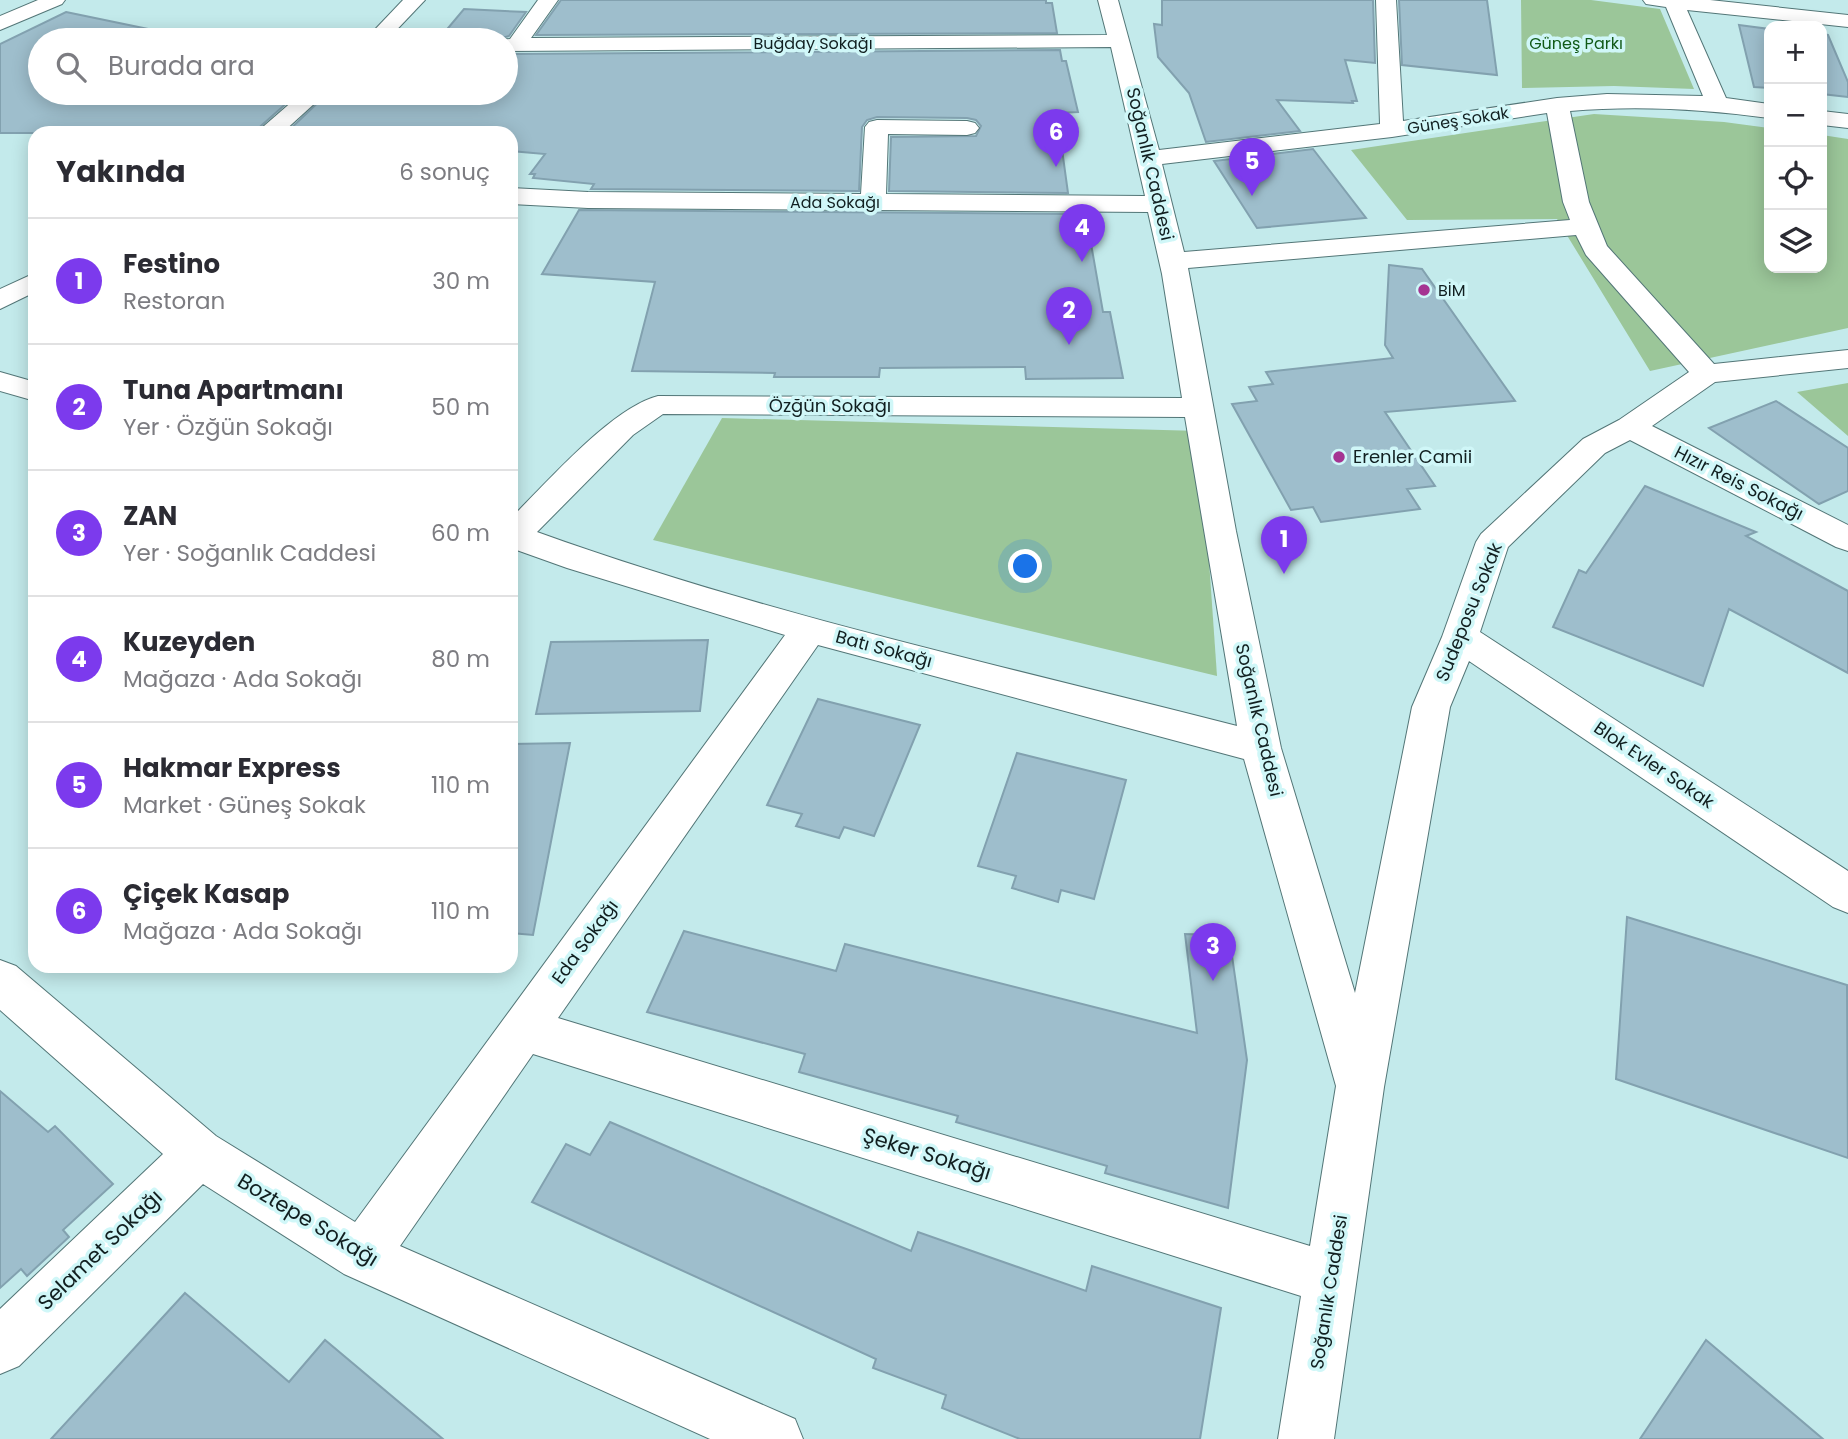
<!DOCTYPE html>
<html lang="tr">
<meta charset="utf-8">
<style>
:root{--surface:#fff;--page:#f2f2f3;--text:#2b2b33;--muted:#7c7c81;--line:#e1e1e2;--accent:#7c3aed}
body{margin:0;font-family:Poppins,sans-serif;background:var(--page);color:var(--text)}
.controls{position:absolute;right:21px;top:21px;display:grid;overflow:hidden;border-radius:14px;box-shadow:0 4px 18px #0003}
.controls button{width:63px;height:63px;display:grid;place-items:center;padding:0;border:0;border-bottom:2px solid var(--line);background:var(--surface);color:var(--text);font:35px sans-serif}
.you{position:absolute;left:1026px;top:567px;width:24px;height:24px;margin:-18px;border:5px solid #fff;border-radius:50%;background:#1a73e8;box-shadow:0 0 0 10px #1a73e833}
.badge{display:grid;place-items:center;width:46px;height:46px;border-radius:50%;background:var(--accent);color:#fff;font-size:23px;font-weight:700}
.pin{position:absolute;translate:-50% -58px;filter:drop-shadow(0 2px 4px #0008)}
.pin::after{content:'';position:absolute;top:37px;width:24px;height:21px;background:inherit;clip-path:polygon(0 0,100% 0,50% 100%)}
.list{margin:0;padding:0;list-style:none}
h2{display:flex;justify-content:space-between;align-items:center;height:91px;margin:0;padding:0 28px;font-size:30px}
h2 small{font-size:23px;font-weight:400;color:var(--muted)}
.list li{display:grid;grid-template-columns:46px 1fr auto;gap:21px;align-items:center;box-sizing:border-box;height:126px;padding:0 28px;border-top:2px solid var(--line)}
.list b{display:block;font-size:26px;white-space:nowrap}
.list p{margin:0;font-size:23px;white-space:nowrap;color:var(--muted)}
.list em{font-size:23px;font-style:normal;color:var(--muted)}
.icon{flex:none;width:38px;height:38px;fill:none;stroke:currentColor;stroke-width:2;stroke-linecap:round;stroke-linejoin:round}
.map{position:relative;flex:none;width:1848px;height:1439px;overflow:hidden}
.search{position:absolute;background:var(--surface);box-shadow:0 4px 18px #0003;left:28px;top:28px;width:490px;height:77px;display:flex;align-items:center;gap:18px;box-sizing:border-box;padding:0 24px;border-radius:38px;color:var(--muted);font-size:26px}
.panel{position:absolute;background:var(--surface);box-shadow:0 4px 18px #0003;left:28px;top:126px;width:490px;height:847px;border-radius:21px}
.map>svg:first-child{display:block}
.green{fill:#9bc699}
.building{fill:#9ebecc;stroke:#82a1af;stroke-width:2}
.lines{fill:none;stroke-linecap:round;stroke-linejoin:round}
.minor-casing{stroke:#537677;stroke-width:2}
.minor{fill:#fff;fill-rule:evenodd}
.poi-dot{fill:#a53592;stroke:#d0f7f8;stroke-width:2.5}
.labels{text-anchor:middle;stroke-width:7;stroke-linejoin:round;paint-order:stroke}
.far-street-label{font-size:16px;fill:#111f20;stroke:#d0f7f8}
.far-park-label{font-size:16px;fill:#115a17;stroke:#d0f7f8}
.far-poi-label{font-size:16px;fill:#111f20;stroke:#d0f7f8;text-anchor:start}
.street-label{font-size:18px;fill:#111f20;stroke:#d0f7f8}
.poi-label{font-size:18px;fill:#111f20;stroke:#d0f7f8;text-anchor:start}
.near-street-label{font-size:21px;fill:#111f20;stroke:#d0f7f8}
</style>
<div class="map">
<svg width="1848" height="1439" viewBox="0 0 1848 1439">
<rect width="100%" height="100%" fill="#c3eaeb"/>
<g class="green">
<path d="M1521 0H1591L1660 9 1694 89 1614 86 1522 88Z"/>
<path d="M1594 114 1724 122 1769 128V268H1822V135L1848 139V328L1650 371 1557 219 1407 220 1351 150Z"/>
<path d="M1848 383V436L1797 392Z"/>
<path d="M722 418 1200 431 1217 676 653 540Z"/>
</g>
<g class="building">
<path d="M561 0H1046V3H1052L1057 33 536 35Z"/>
<path d="M1162 0H1373L1375 63 1345 60 1357 101H1352L1353 103 1277 100 1300 131 1206 142 1189 93 1158 57 1154 24 1162 25Z"/>
<path d="M1399 0H1487L1497 75 1402 65Z"/>
<path d="M464 9 526 12 509 36 496 40H438Z"/>
<path d="M66 12 148 29 141 33 226 40H40V93H298L253 133H0V44Z"/>
<path d="M1739 25 1769 29V88L1754 87Z"/>
<path d="M1822 34 1828 35 1848 82V97L1822 94Z"/>
<path d="M1060 50 1062 61H1066L1078 112 1057 113 1068 193 889 191 891 137 976 136 981 126 976 120 967 118 877 117 867 120 862 127 859 191 591 189 594 184 533 178 535 174H530L545 154 511 151V133H286L328 93H506V54Z"/>
<path d="M1313 149 1366 218 1257 228 1214 161Z"/>
<path d="M579 210 1070 214 1074 238H1090L1103 312H1110L1123 378 1026 379 1025 367 880 368 879 377H774L775 373 632 371 655 282 542 274Z"/>
<path d="M1389 265 1422 269 1515 401 1385 412 1435 486 1407 489 1420 509 1321 522 1313 507 1291 510 1232 404 1257 401 1249 387 1273 384 1266 372 1393 358 1385 345Z"/>
<path d="M1776 401 1848 448V491L1819 504 1709 428Z"/>
<path d="M1645 486 1756 532 1746 536 1848 591V673L1729 609 1703 686 1553 627 1579 570 1586 573Z"/>
<path d="M708 640 700 711 536 714 551 642Z"/>
<path d="M818 699 920 725 874 836 844 827 839 838 796 826 802 814 767 805Z"/>
<path d="M570 743 533 935 511 933V744Z"/>
<path d="M1017 753 1126 780 1094 899 1061 890 1058 902 1012 888 1016 876 978 866Z"/>
<path d="M1627 917 1847 985 1848 1158 1616 1079Z"/>
<path d="M684 931 836 971 845 944 1197 1033 1185 934 1229 935 1247 1060 1228 1208 1105 1173 1107 1166 956 1122 958 1116 799 1072 805 1054 647 1012Z"/>
<path d="M0 1091 48 1132 55 1126 113 1184 63 1230 69 1237 27 1276 21 1269 0 1288Z"/>
<path d="M610 1122 911 1251 918 1232 1086 1291 1092 1266 1221 1308 1200 1439H1020L942 1408 946 1395 873 1368 876 1359 532 1202 566 1144 590 1155Z"/>
<path d="M185 1293 289 1382 325 1340 443 1439H51Z"/>
<path d="M1706 1340 1823 1439H1640Z"/>
</g>
<g class="lines">
<g class="minor-casing">
<g id="minor">
<path d="M38 0H65L62 4 0 30V16Z"/>
<path d="M403 0H425L387 40H365Z"/>
<path d="M538 0H558L531 38 1107 35 1098 0H1118L1159 150 1380 124 1376 0H1396L1403 121 1557 98 1607 94 1703 96 1666 7 1646 4 1643 0H1710L1848 15V27L1687 10 1726 98 1769 104V118C1703 109 1637 105 1570 111L1589 202 1607 246 1714 364 1848 350V368L1715 382 1652 426 1848 525V551L1836 547 1630 440 1605 453 1508 547 1480 632 1848 871V913L1833 907 1469 661 1450 707 1384 1087 1334 1439H1278L1301 1296 533 1054 400 1246 795 1419 803 1439H710L344 1274 203 1184 19 1366 0 1374V1309L163 1154 0 1010V960L16 966 216 1136 355 1222 785 635 567 568 511 548V518C547 483 611 408 658 396L1182 398 1162 274 1148 212 588 208 511 204V188L588 192 861 194 865 127 869 122 877 120 967 121 975 123 979 128 975 133 967 135 888 134 886 194 1145 196 1111 47 506 51V40H499L510 39ZM1547 113 1563 202 1570 220 1184 252 1162 164 1392 137ZM1576 235 1586 255 1689 372 1619 420 1583 439 1481 534 1476 542 1442 637 1412 707 1355 993 1281 748 1236 531 1188 268ZM663 414 1185 417 1237 726C1004 666 764 614 537 532L633 435ZM818 645 1244 759 1336 1086 1310 1246 558 1018Z"/>
<path d="M302 93H326L282 133H256Z"/>
<path d="M1822 111 1848 114V128L1822 125Z"/>
<path d="M35 273V292L0 309V289Z"/>
<path d="M0 372 35 382V401L0 391Z"/>
</g>
</g>
<use href="#minor" class="minor"/>
</g>
<g class="poi-dot">
<circle cx="1424" cy="290" r="7"/>
<circle cx="1339" cy="457" r="7"/>
</g>
<g class="labels">
<g class="far-street-label">
<text x="813" y="49">Buğday Sokağı</text>
<text transform="translate(1458 120) rotate(-9)" y="6">Güneş Sokak</text>
<text x="835" y="208">Ada Sokağı</text>
</g>
<g class="far-park-label">
<text x="1576" y="49">Güneş Parkı</text>
</g>
<g class="far-poi-label">
<text x="1438" y="296">BİM</text>
</g>
<g class="street-label">
<text transform="translate(1150 164) rotate(77)" y="6">Soğanlık Caddesi</text>
<text x="830" y="412">Özğün Sokağı</text>
<text transform="translate(1739 483) rotate(27)" y="6">Hızır Reis Sokağı</text>
<text transform="translate(1469 612) rotate(-68)" y="6">Sudeposu Sokak</text>
<text transform="translate(884 649) rotate(15)" y="6">Batı Sokağı</text>
<text transform="translate(1259 720) rotate(77)" y="6">Soğanlık Caddesi</text>
<text transform="translate(1654 765) rotate(34)" y="6">Blok Evler Sokak</text>
<text transform="translate(585 942) rotate(-54)" y="6">Eda Sokağı</text>
<text transform="translate(1329 1292) rotate(-81)" y="6">Soğanlık Caddesi</text>
</g>
<g class="poi-label">
<text x="1353" y="463">Erenler Camii</text>
</g>
<g class="near-street-label">
<text transform="translate(927 1154) rotate(17)" y="7">Şeker Sokağı</text>
<text transform="translate(308 1220) rotate(31)" y="7">Boztepe Sokağı</text>
<text transform="translate(100 1250) rotate(-44)" y="7">Selamet Sokağı</text>
</g>
</g>
</svg>
<div class="controls">
<button>+</button>
<button>−</button>
<button><svg class="icon" aria-label="locate" viewBox="0 0 24 24"><circle cx="12" cy="12" r="6"/><path d="M12 2v4M12 18v4M2 12h4M18 12h4"/></svg></button>
<button><svg class="icon" aria-label="layers" viewBox="0 0 24 24"><path d="M12 4l9 5-9 5-9-5zM3 14l9 5 9-5"/></svg></button>
</div>
<div class="you"></div>
<div class="pin badge" style="left:1284px;top:574px">1</div>
<div class="pin badge" style="left:1069px;top:345px">2</div>
<div class="pin badge" style="left:1213px;top:981px">3</div>
<div class="pin badge" style="left:1082px;top:262px">4</div>
<div class="pin badge" style="left:1252px;top:196px">5</div>
<div class="pin badge" style="left:1056px;top:167px">6</div>
<div class="search"><svg class="icon" aria-label="search" viewBox="0 0 24 24"><circle cx="10" cy="10" r="6"/><path d="M15 15l6 6"/></svg>Burada ara</div>
<section class="panel">
<h2>Yakında<small>6 sonuç</small></h2>
<ul class="list">
<li><span class="badge">1</span><div><b>Festino</b><p>Restoran</p></div><em>30 m</em></li>
<li><span class="badge">2</span><div><b>Tuna Apartmanı</b><p>Yer · Özğün Sokağı</p></div><em>50 m</em></li>
<li><span class="badge">3</span><div><b>ZAN</b><p>Yer · Soğanlık Caddesi</p></div><em>60 m</em></li>
<li><span class="badge">4</span><div><b>Kuzeyden</b><p>Mağaza · Ada Sokağı</p></div><em>80 m</em></li>
<li><span class="badge">5</span><div><b>Hakmar Express</b><p>Market · Güneş Sokak</p></div><em>110 m</em></li>
<li><span class="badge">6</span><div><b>Çiçek Kasap</b><p>Mağaza · Ada Sokağı</p></div><em>110 m</em></li>
</ul>
</section>
</div>
